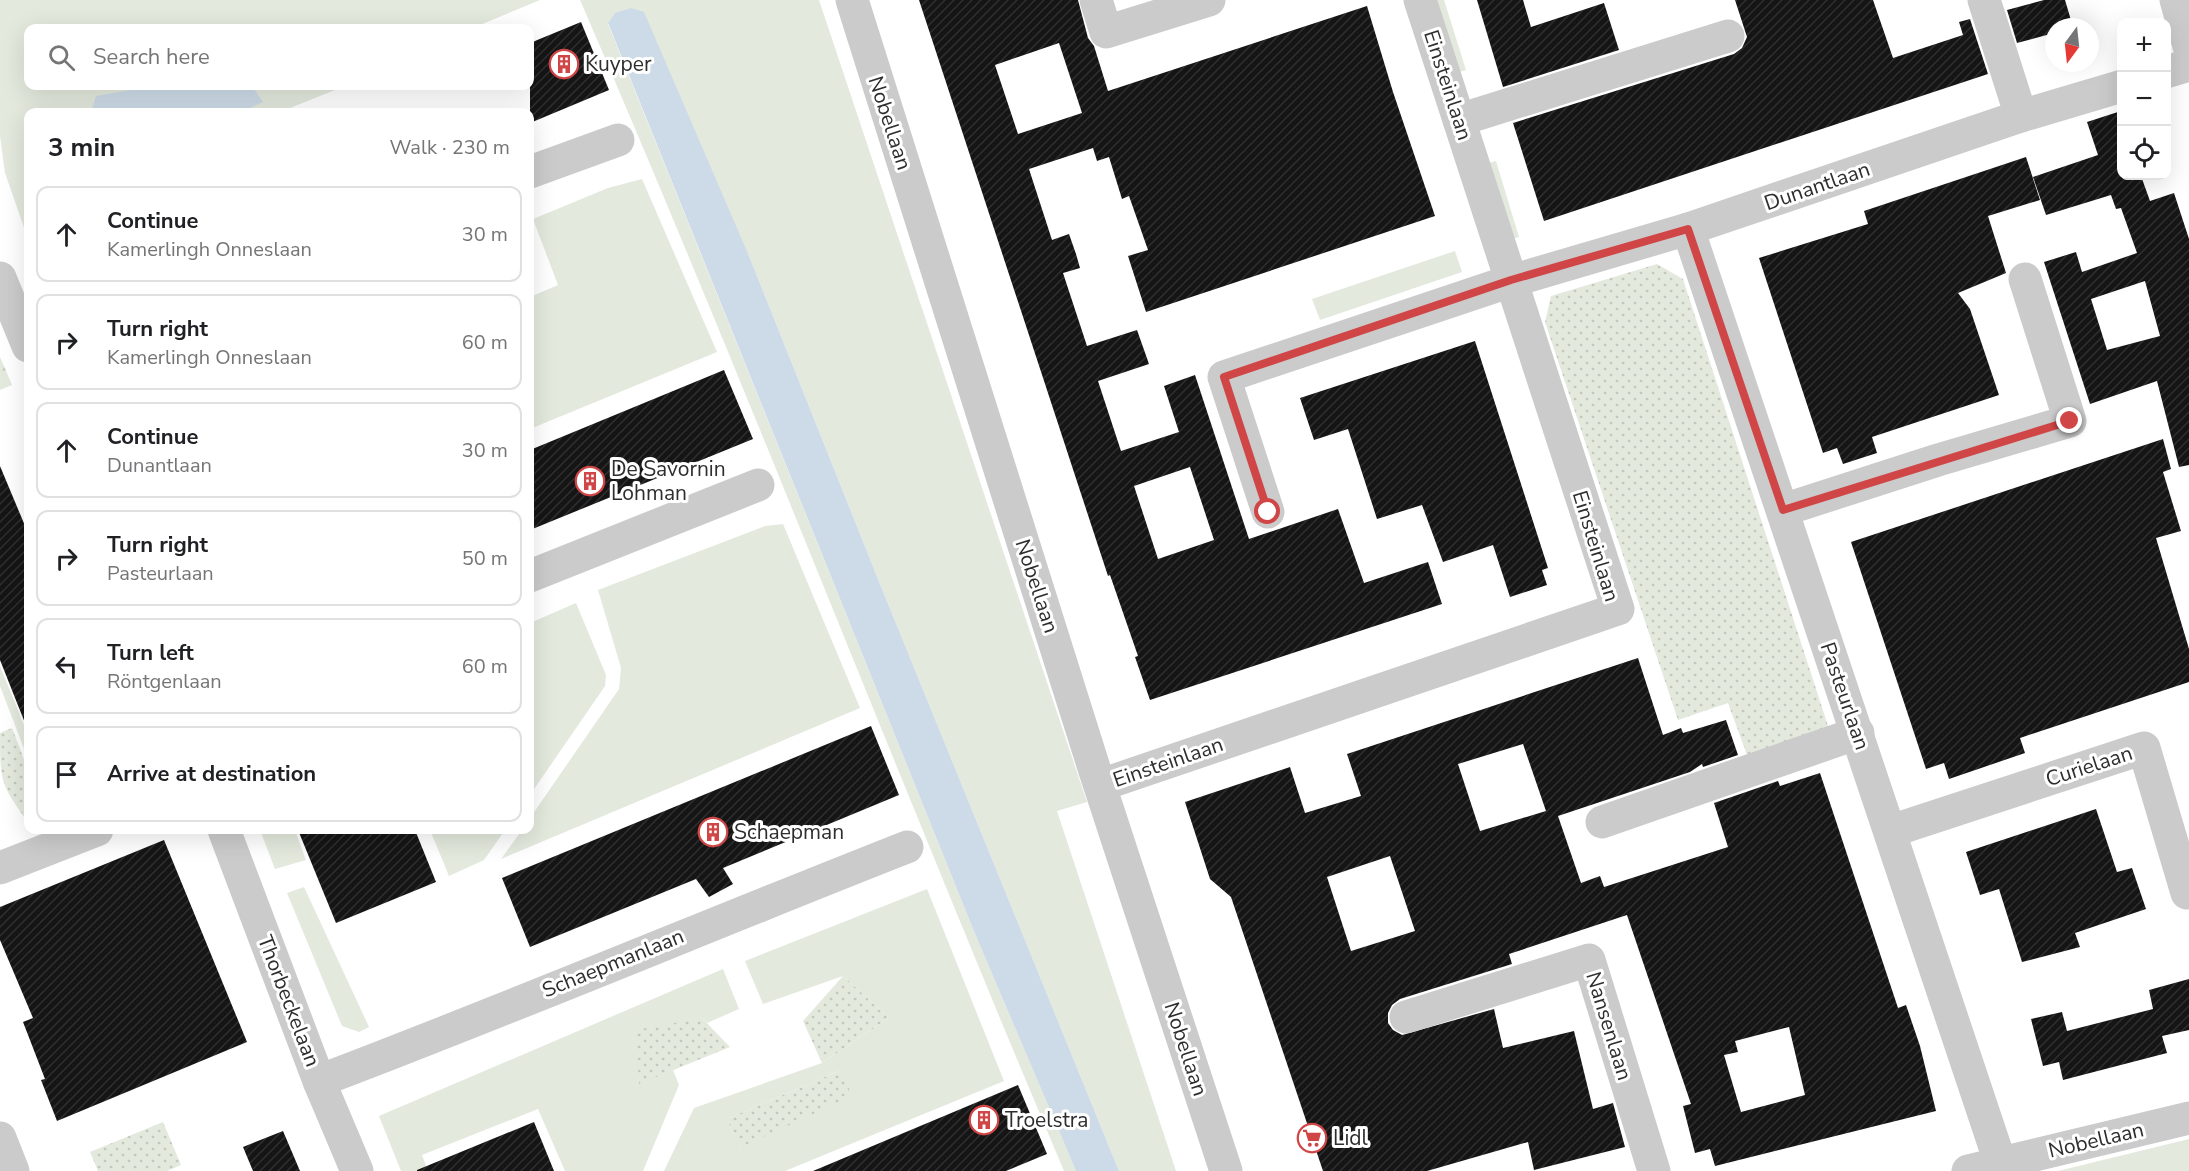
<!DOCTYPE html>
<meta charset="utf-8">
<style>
:root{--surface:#fff;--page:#f6f6f6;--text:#202124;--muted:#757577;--line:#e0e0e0}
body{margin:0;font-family:"Nunito Sans",sans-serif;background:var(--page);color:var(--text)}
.controls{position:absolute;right:18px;top:18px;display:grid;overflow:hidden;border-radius:12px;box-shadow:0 6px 24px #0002}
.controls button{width:54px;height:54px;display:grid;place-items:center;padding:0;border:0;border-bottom:2px solid var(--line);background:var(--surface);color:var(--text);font:30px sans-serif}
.compass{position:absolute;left:2045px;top:18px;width:54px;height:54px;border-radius:50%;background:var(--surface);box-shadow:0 6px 24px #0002;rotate:195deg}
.stop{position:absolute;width:18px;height:18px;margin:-14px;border:4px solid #d04546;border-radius:50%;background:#fff}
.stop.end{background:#d04546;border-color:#fff;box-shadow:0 2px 6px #0008}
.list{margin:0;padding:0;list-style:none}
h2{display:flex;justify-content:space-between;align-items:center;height:78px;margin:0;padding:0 24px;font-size:26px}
h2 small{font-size:20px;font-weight:400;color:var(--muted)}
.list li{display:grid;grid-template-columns:39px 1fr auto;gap:18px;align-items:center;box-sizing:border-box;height:96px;margin:0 12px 12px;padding:0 12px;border:2px solid var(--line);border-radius:12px}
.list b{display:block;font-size:22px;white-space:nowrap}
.list p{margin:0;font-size:20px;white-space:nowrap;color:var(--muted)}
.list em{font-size:20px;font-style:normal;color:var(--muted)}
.icon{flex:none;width:33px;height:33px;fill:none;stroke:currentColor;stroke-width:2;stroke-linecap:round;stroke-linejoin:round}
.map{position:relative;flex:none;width:2189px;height:1171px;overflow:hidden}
.search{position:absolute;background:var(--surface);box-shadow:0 6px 24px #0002;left:24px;top:24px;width:510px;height:66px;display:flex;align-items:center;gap:15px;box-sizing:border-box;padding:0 21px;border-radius:12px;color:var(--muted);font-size:22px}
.panel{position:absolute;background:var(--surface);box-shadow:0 6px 24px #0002;left:24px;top:108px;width:510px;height:726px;border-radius:12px}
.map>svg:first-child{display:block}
.green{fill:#e3e9dd;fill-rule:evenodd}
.forest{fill:url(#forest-firs)}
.park{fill:url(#park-dots)}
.water{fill:#ccdbe7}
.building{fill:url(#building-hatch);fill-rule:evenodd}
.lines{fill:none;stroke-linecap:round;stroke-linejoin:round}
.minor{stroke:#cbcbcb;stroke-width:33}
.route{stroke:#d04546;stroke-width:8}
.labels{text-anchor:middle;stroke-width:6;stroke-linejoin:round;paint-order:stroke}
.poi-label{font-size:21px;fill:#2e2e2e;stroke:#fff;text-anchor:start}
.street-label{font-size:21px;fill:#2e2e2e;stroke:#fff}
</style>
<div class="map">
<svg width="2189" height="1171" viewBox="0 0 2189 1171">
<defs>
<pattern id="forest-firs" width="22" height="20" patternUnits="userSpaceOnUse" patternTransform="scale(1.5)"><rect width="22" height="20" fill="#e3e9dd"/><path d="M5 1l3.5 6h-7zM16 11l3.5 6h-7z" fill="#c3c8be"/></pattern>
<pattern id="park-dots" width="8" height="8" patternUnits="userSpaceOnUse" patternTransform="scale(1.5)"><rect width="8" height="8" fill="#e3e9dd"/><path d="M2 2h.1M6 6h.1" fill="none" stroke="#c3c8be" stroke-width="1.8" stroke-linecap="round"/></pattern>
<pattern id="building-hatch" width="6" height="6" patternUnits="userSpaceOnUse" patternTransform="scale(1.5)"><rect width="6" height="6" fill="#151515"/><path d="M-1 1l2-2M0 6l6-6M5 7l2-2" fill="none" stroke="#2f2f2f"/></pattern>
</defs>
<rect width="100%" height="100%" fill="#fff"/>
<g class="green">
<path d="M0 0H540L473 28H28V86H345L280 112H28V239L5 173 0 136Z"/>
<path d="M580 0H819L1087 802 1057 811 1176 1171H1119L882 589 749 256 615 13 608 24 973 929 1076 1171H1064C899 782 748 388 580 0Z"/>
<path d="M1435 0H1444L1466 70 1456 73Z"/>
<path d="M1496 161 1519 237 1509 240 1485 164Z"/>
<path d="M642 179 717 352 530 429V297L558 285 533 219 608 188Z"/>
<path d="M1455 251 1462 272 1320 320 1312 299Z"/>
<path d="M783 524 860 708 501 859 522 830H530V818L619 689 621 668 598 590 765 526Z"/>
<path d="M576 603 606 675 605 686 530 795V623Z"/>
<path d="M0 666 28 735V759L0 686Z"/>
<path d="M260 830H295L306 860 275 869Z"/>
<path d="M430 830H505L484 860 449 876Z"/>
<path d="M304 887 369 1027 359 1032 342 1026 287 893Z"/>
<path d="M927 889 1004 1081 785 1171H664L694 1108 822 1063 889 1018 843 976 763 1004 745 961ZM841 1070 740 1148 739 1147 727 1119Z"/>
<path d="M723 969 739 1009 707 1023 702 1018 639 1083 673 1070 679 1085 643 1171H565L538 1109 422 1155 428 1171H401L379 1116Z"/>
<path d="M2189 1139V1171H2058Z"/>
</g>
<path class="forest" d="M0 357 12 385 0 390Z"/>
<g class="park">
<path d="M1657 264 1683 279 1829 729 1748 758 1728 703 1678 720 1545 322 1551 296Z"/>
<path d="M12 728 28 770V822C0 784 0 781 0 733Z"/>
<path d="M843 976 889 1018 822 1063 803 1021Z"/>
<path d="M702 1018 730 1047 639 1084 636 1030Z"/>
<path d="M841 1070 852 1096 739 1148 727 1119Z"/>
<path d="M163 1122 181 1165 167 1171H98L90 1152Z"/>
</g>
<g class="water">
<path d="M631 8 644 12 749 256 882 589 1119 1171H1076L973 929 608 23 615 13Z"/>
<path d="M153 86H252L263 102 241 112H91L96 96Z"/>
</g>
<g class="building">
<path d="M919 0H1078L1088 38 1094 46 1108 91 1367 6 1393 92 1435 216 1146 312 1128 256 1148 250 1129 196 1122 199 1109 157 1097 161 1093 148 1029 169 1052 240 1069 234 1076 254 1080 268 1063 273 1087 346 1137 330 1149 364 1098 381 1121 451 1179 432 1164 386 1195 375 1249 539 1338 509 1364 583 1428 562 1442 604 1150 700 1135 657 1138 656 1110 575 1108 576ZM1059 43 1082 113 1018 134 995 65ZM1190 467 1214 540 1158 559 1134 486Z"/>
<path d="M1477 0H1523L1531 27 1604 3 1619 50 1503 87Z"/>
<path d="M1735 0H1873L1893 58 1963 35 1959 22 1970 19 1988 74 1544 221 1513 123 1734 54 1742 48 1747 37Z"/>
<path d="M2044 0H2065L2073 27H2054V33L2017 43 2007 10Z"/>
<path d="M581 22 609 90 530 123V43Z"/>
<path d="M2121 111V176H2141L2150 201 2174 193 2189 239V465L2179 467 2157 381 2090 404 2044 262 2076 252 2082 272 2137 253 2121 208 2116 209 2111 195 2046 215 2033 177 2098 155 2087 122ZM2145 281 2160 336 2107 350 2091 299Z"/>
<path d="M2026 157 2040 200 1988 216 2006 273 1958 293 1970 309 1999 395 1872 437 1877 453 1843 464 1837 448 1823 453 1759 258 1868 224 1864 211Z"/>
<path d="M1475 341 1548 568 1542 570 1547 585 1510 597 1493 545 1443 562 1422 505 1377 519 1348 429 1314 440 1300 398Z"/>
<path d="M724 370 753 439 530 530V450Z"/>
<path d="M2163 439 2171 469 2163 472 2181 531 2156 538 2189 649V682L2020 738 2025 753 1949 779 1944 763 1926 769 1851 542Z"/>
<path d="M0 466 28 533 27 728 0 660Z"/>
<path d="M1638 658 1663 735 1681 728 1683 733 1726 720 1738 755 1703 767 1702 764 1690 772 1558 816 1581 883 1600 876 1604 887 1728 847 1714 803 1778 781 1780 786 1820 773 1898 1008 1906 1005 1920 1046 1936 1111 1715 1166 1710 1149 1695 1153 1683 1106 1691 1104 1627 915 1509 954 1512 964 1400 999 1392 1005 1388 1013V1023L1393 1030 1402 1035 1494 1009 1503 1048 1574 1031 1593 1109 1613 1103 1625 1147 1534 1170 1528 1142 1427 1171H1323L1231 897 1210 879 1185 802 1290 767 1305 813 1361 796 1347 754ZM1523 744 1546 811 1480 831 1458 764ZM1390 856 1415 931 1351 951 1327 877ZM1789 1027 1805 1095 1741 1112 1724 1055 1738 1052 1735 1041Z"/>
<path d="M871 726 899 795 723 868 733 884 709 897 696 879 530 947 502 878Z"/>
<path d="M2096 809 2117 872 2132 868 2146 909 2075 933 2080 947 2022 962 1999 889 1980 895 1966 852Z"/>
<path d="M298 830H415L436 882 336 923Z"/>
<path d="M164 840 247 1042 57 1121 41 1080 45 1079 23 1022 33 1018 0 940V907Z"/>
<path d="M2189 979V1030L2162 1036 2167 1053 2063 1080 2059 1062 2043 1066 2031 1019 2062 1012 2067 1031 2153 1009 2149 990Z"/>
<path d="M1018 1085 1047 1154 1006 1171H813Z"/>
<path d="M534 1122 554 1171H417V1170Z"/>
<path d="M283 1131 300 1171H253L243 1147Z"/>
</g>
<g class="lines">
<g class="minor">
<path d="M852 0 1095 771 1226 1171"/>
<path d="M1096 0 1106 32 1209 0"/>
<path d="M1984 0 2021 116"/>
<path d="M2176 0 2189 46"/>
<path d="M2166 72 2189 65"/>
<path d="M1459 120 1728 36"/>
<path d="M530 172 618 140"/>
<path d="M1688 229 2003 1171"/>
<path d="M0 278 28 346"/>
<path d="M1783 510 1938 460 2070 421 2025 279"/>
<path d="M1268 512 1224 377 1511 281 1688 229 2021 116 2122 86"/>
<path d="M530 576 758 485"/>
<path d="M1101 785 1618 609 1420 0"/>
<path d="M1602 822 1858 733"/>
<path d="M224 830 319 1081 357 1171"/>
<path d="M1891 831 2144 748 2187 893"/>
<path d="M0 868 97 830"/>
<path d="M1406 1017 1589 960 1654 1171"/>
<path d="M319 1081C517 1006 711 924 907 847"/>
<path d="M0 1138 13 1171"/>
<path d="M1968 1171 2189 1118"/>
</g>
</g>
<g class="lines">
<path class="route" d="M1268 512 1224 377 1511 280 1688 229 1783 510 2070 421"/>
</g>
<defs>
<g id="building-ring" transform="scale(1.5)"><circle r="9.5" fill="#fff" stroke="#d04546" stroke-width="1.5"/><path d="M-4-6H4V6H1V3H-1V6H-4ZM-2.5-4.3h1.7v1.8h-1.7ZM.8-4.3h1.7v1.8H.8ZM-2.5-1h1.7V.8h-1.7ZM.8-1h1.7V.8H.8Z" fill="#d04546"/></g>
<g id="supermarket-ring" transform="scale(1.5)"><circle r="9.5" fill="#fff" stroke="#d04546" stroke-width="1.5"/><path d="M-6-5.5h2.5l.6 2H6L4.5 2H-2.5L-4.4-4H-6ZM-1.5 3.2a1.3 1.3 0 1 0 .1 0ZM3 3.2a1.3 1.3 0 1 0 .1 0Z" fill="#d04546"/></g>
</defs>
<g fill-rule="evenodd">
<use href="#building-ring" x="564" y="64"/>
<use href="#building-ring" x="590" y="481"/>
<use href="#building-ring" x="713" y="832"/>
<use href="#building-ring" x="984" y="1120"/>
<use href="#supermarket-ring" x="1312" y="1138"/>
</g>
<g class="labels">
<g class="poi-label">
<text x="585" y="71">Kuyper</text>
<text x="611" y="476">De Savornin<tspan x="611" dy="24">Lohman</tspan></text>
<text x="734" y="839">Schaepman</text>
<text x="1005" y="1127">Troelstra</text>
<text x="1333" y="1145">Lidl</text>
</g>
<g class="street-label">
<text transform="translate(1448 85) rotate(72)" y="7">Einsteinlaan</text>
<text transform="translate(890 123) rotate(72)" y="7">Nobellaan</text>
<text transform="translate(1817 186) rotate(-19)" y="7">Dunantlaan</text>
<text transform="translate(1596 546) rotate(73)" y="7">Einsteinlaan</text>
<text transform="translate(1037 586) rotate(72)" y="7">Nobellaan</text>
<text transform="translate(1845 696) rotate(71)" y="7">Pasteurlaan</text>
<text transform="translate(1168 762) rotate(-19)" y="7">Einsteinlaan</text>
<text transform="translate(2089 766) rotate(-18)" y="7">Curielaan</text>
<text transform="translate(613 963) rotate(-22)" y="7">Schaepmanlaan</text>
<text transform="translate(289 1001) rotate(69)" y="7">Thorbeckelaan</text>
<text transform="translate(1609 1026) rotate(73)" y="7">Nansenlaan</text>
<text transform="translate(1186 1049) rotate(72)" y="7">Nobellaan</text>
<text transform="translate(2096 1140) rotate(-13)" y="7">Nobellaan</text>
</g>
</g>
</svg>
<div class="controls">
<button>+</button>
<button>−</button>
<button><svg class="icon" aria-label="locate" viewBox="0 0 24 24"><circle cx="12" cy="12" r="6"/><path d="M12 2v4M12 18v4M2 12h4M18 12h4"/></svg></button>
</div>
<svg class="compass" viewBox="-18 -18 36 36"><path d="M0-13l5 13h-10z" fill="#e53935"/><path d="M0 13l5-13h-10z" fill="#757577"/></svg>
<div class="stop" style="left:1268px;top:512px"></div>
<div class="stop end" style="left:2070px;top:421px"></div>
<div class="search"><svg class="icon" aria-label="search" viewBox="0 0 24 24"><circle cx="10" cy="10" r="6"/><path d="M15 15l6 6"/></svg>Search here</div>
<section class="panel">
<h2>3 min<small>Walk · 230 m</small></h2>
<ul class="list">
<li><svg class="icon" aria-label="ahead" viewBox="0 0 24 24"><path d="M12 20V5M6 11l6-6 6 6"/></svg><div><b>Continue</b><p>Kamerlingh Onneslaan</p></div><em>30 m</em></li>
<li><svg class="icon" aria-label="right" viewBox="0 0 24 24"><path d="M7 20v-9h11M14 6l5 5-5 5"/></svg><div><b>Turn right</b><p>Kamerlingh Onneslaan</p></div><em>60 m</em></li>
<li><svg class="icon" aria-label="ahead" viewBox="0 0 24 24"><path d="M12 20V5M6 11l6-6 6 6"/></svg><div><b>Continue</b><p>Dunantlaan</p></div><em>30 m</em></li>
<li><svg class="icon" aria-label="right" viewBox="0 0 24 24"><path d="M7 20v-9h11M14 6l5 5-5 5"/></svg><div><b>Turn right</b><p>Pasteurlaan</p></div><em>50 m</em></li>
<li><svg class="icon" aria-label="left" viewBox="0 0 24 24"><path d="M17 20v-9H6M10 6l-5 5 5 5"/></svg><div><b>Turn left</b><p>Röntgenlaan</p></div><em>60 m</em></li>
<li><svg class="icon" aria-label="arrive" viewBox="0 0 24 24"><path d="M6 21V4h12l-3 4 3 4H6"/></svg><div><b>Arrive at destination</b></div></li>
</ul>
</section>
</div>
